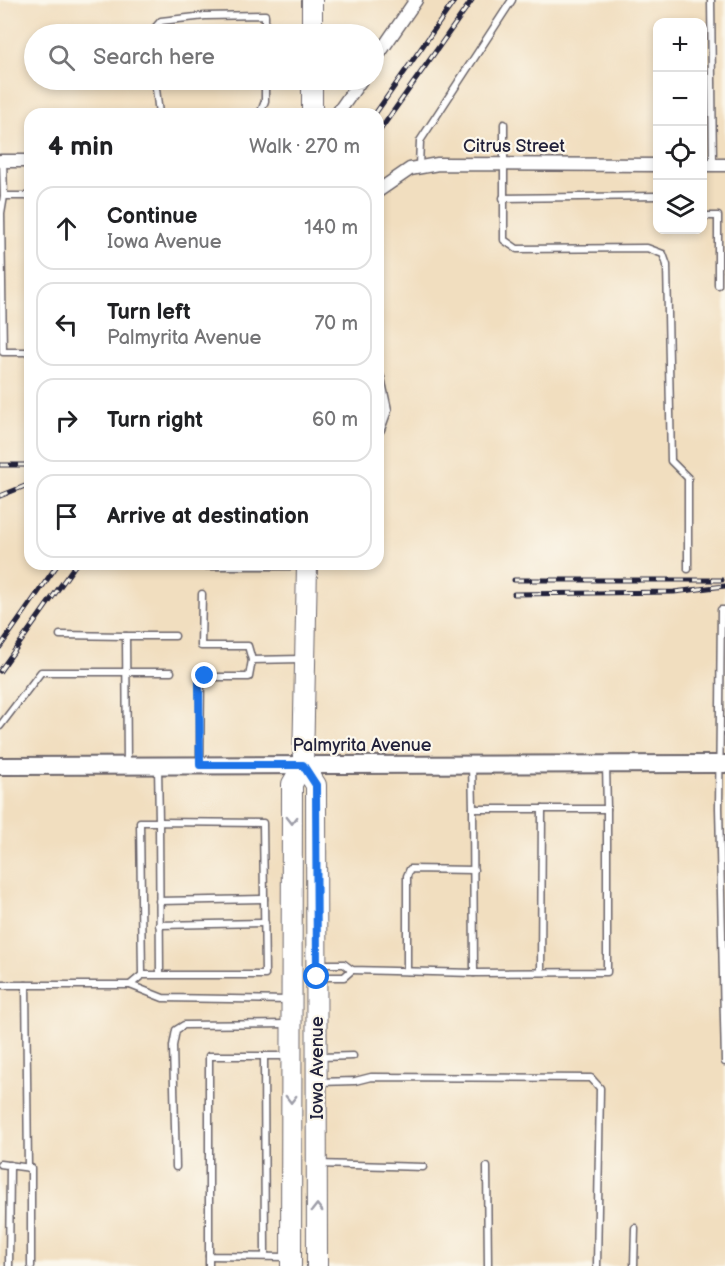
<!DOCTYPE html>
<meta charset="utf-8">
<style>
:root{--surface:#fff;--page:#f2f2f2;--text:#202124;--muted:#757577;--line:#e0e0e0}
body{margin:0;font-family:"Balsamiq Sans",sans-serif;background:var(--page);color:var(--text)}
.controls{position:absolute;right:18px;top:18px;display:grid;overflow:hidden;border-radius:12px;box-shadow:0 3px 9px #0003}
.controls button{width:54px;height:54px;display:grid;place-items:center;padding:0;border:0;border-bottom:2px solid var(--line);background:var(--surface);color:var(--text);font:30px sans-serif}
.stop{position:absolute;width:18px;height:18px;margin:-14px;border:4px solid #1a73e8;border-radius:50%;background:#fff}
.stop.end{background:#1a73e8;border-color:#fff;box-shadow:0 2px 6px #0008}
.list{margin:0;padding:0;list-style:none}
h2{display:flex;justify-content:space-between;align-items:center;height:78px;margin:0;padding:0 24px;font-size:26px}
h2 small{font-size:20px;font-weight:400;color:var(--muted)}
.list li{display:grid;grid-template-columns:39px 1fr auto;gap:18px;align-items:center;box-sizing:border-box;height:84px;margin:0 12px 12px;padding:0 12px;border:2px solid var(--line);border-radius:18px}
.list b{display:block;font-size:22px;white-space:nowrap}
.list p{margin:0;font-size:20px;white-space:nowrap;color:var(--muted)}
.list em{font-size:20px;font-style:normal;color:var(--muted)}
.icon{flex:none;width:33px;height:33px;fill:none;stroke:currentColor;stroke-width:2;stroke-linecap:round;stroke-linejoin:round}
.map{position:relative;flex:none;width:725px;height:1266px;overflow:hidden}
.search{position:absolute;background:var(--surface);box-shadow:0 3px 9px #0003;left:24px;top:24px;width:360px;height:66px;display:flex;align-items:center;gap:15px;box-sizing:border-box;padding:0 21px;border-radius:33px;color:var(--muted);font-size:22px}
.panel{position:absolute;background:var(--surface);box-shadow:0 3px 9px #0003;left:24px;top:108px;width:360px;height:462px;border-radius:18px}
.map>svg:first-child{display:block}
.lines{fill:none;stroke-linecap:round;stroke-linejoin:round}
.lane-casing{stroke:#6a6469;stroke-width:9}
.street-casing{stroke:#6a6469;stroke-width:15}
.secondary-casing{stroke:#6a6469;stroke-width:20}
.primary-casing{stroke:#6a6469;stroke-width:22}
.lane{stroke:#fff;stroke-width:6}
.street{stroke:#fff;stroke-width:12}
.secondary{stroke:#fff;stroke-width:16}
.primary{stroke:#fff;stroke-width:20}
.rail-casing{stroke:#22223b;stroke-width:5}
.rail{stroke:#fbf7ec;stroke-width:3;stroke-dasharray:9;stroke-linecap:butt}
.oneway{stroke:#9c9ca7}
.route{stroke:#1a73e8;stroke-width:8}
.labels{text-anchor:middle;stroke-width:4.5;stroke-linejoin:round;paint-order:stroke}
.street-label{font-size:18px;fill:#22223b;stroke:#fbf7ec}
</style>
<div class="map">
<svg width="725" height="1266" viewBox="0 0 725 1266">
<rect width="100%" height="100%" fill="#fbf7ec"/>
<filter id="ink" filterUnits="userSpaceOnUse"><feTurbulence type="fractalNoise" baseFrequency=".0167" numOctaves="2"/><feDisplacementMap in="SourceGraphic" scale="12" xChannelSelector="R" yChannelSelector="G"/><feConvolveMatrix kernelMatrix="1 2 1 2 8 2 1 2 1" color-interpolation-filters="sRGB"/></filter>
<filter id="wash" filterUnits="userSpaceOnUse"><feTurbulence type="fractalNoise" baseFrequency=".008" numOctaves="4" result="noise"/><feDisplacementMap in="SourceGraphic" scale="24" xChannelSelector="R" yChannelSelector="G"/><feGaussianBlur stdDeviation="1.35" result="paint"/><feColorMatrix in="noise" values="0 0 0 0 0 0 0 0 0 0 0 0 0 0 0 0 0 1.4 0 .05"/><feComposite in="paint" operator="in"/></filter>
<g filter="url(#wash)">
<rect width="100%" height="100%" fill="#f1debf"/>
</g>
<g filter="url(#ink)">
<g class="lines">
<g class="lane-casing">
<g id="lane">
<path d="M711 0 713 164"/>
<path d="M154 34V29L161 21 205 16 265 15V34"/>
<path d="M155 80 159 114"/>
<path d="M260 114 265 101V80"/>
<path d="M504 124V240L517 249 647 248 663 254 667 265 671 461 688 478V569"/>
<path d="M3 161 4 196H30"/>
<path d="M419 166 420 141 512 0"/>
<path d="M4 196 1 214 3 352H30"/>
<path d="M503 198 658 196"/>
<path d="M702 216H718V285"/>
<path d="M169 566H303"/>
<path d="M202 594 201 646H248L252 660"/>
<path d="M725 610H721L719 808 725 1062"/>
<path d="M60 635 126 636 127 763"/>
<path d="M126 636H175"/>
<path d="M0 726 41 672H171"/>
<path d="M200 765 201 677H249L252 660 301 659"/>
<path d="M472 765 473 809H607L606 765"/>
<path d="M473 809 474 973 607 972V809"/>
<path d="M159 901 264 899"/>
<path d="M159 925 265 923"/>
<path d="M318 964H344L352 970 474 973"/>
<path d="M407 971V876L410 869 474 870"/>
<path d="M541 972 542 809"/>
<path d="M142 975H265L263 823 159 822 160 975"/>
<path d="M319 977H344L352 970"/>
<path d="M0 985H130L142 975 140 822H159L158 767"/>
<path d="M26 985 28 1168"/>
<path d="M130 985 163 998 288 1000"/>
<path d="M264 1056 265 1256"/>
<path d="M321 1057 353 1056"/>
<path d="M319 1082 355 1081 371 1077 591 1078 600 1088 597 1266"/>
<path d="M0 1164 31 1168V1266"/>
<path d="M318 1164 423 1167"/>
<path d="M176 1167 173 1046 176 1030 184 1025 288 1024"/>
<path d="M487 1167 488 1266"/>
<path d="M288 1257 209 1256V1056H289"/>
<path d="M9 1266 10 1165"/>
<path d="M209 1266V1256"/>
<path d="M634 1266 635 1228"/>
</g>
</g>
<g class="street-casing">
<g id="street">
<path d="M374 61 416 0"/>
<path d="M337 114 361 80"/>
<path d="M0 161H30"/>
<path d="M702 165H725"/>
<path d="M378 191 410 169 438 164 658 165"/>
<path d="M378 378 385 410 378 429"/>
</g>
</g>
<g class="secondary-casing">
<path id="secondary" d="M0 766 725 764"/>
</g>
<g class="primary-casing">
<g id="primary">
<path d="M312 34V0"/>
<path d="M312 80V114"/>
<path d="M303 765 316 785 317 1266"/>
<path d="M291 1266 292 784 303 765 307 564"/>
</g>
</g>
<use href="#lane" class="lane"/>
<use href="#street" class="street"/>
<use href="#secondary" class="secondary"/>
<use href="#primary" class="primary"/>
<g class="rail-casing">
<g id="rail">
<path d="M375 114 455 0"/>
<path d="M378 133 472 0"/>
<path d="M0 465H30"/>
<path d="M0 496 30 484"/>
<path d="M514 580H722"/>
<path d="M514 594 674 592 725 586"/>
<path d="M0 647 58 564"/>
<path d="M0 671 76 564"/>
</g>
</g>
<use href="#rail" class="rail"/>
</g>
<defs><path id="oneway-chevron" d="M-2-3.5L2.5 0L-2 3.5" fill="none" stroke-width="1.6" stroke-linecap="round" stroke-linejoin="round" transform="scale(1.5)"/></defs>
<g class="oneway">
<use href="#oneway-chevron" transform="translate(292 820) rotate(90)"/>
<use href="#oneway-chevron" transform="translate(291 1099) rotate(90)"/>
<use href="#oneway-chevron" transform="translate(317 1208) rotate(-90)"/>
</g>
</g>
<g class="lines" filter="url(#ink)">
<path class="route" d="M205 676 201 677 199 682 200 765H303L316 785 317 977"/>
</g>
<g class="labels">
<g class="street-label">
<text x="514" y="152">Citrus Street</text>
<text x="362" y="751">Palmyrita Avenue</text>
<text transform="translate(317 1068) rotate(-90)" y="6">Iowa Avenue</text>
</g>
</g>
</svg>
<div class="controls">
<button>+</button>
<button>−</button>
<button><svg class="icon" aria-label="locate" viewBox="0 0 24 24"><circle cx="12" cy="12" r="6"/><path d="M12 2v4M12 18v4M2 12h4M18 12h4"/></svg></button>
<button><svg class="icon" aria-label="layers" viewBox="0 0 24 24"><path d="M12 4l9 5-9 5-9-5zM3 14l9 5 9-5"/></svg></button>
</div>
<div class="stop" style="left:317px;top:977px"></div>
<div class="stop end" style="left:205px;top:676px"></div>
<div class="search"><svg class="icon" aria-label="search" viewBox="0 0 24 24"><circle cx="10" cy="10" r="6"/><path d="M15 15l6 6"/></svg>Search here</div>
<section class="panel">
<h2>4 min<small>Walk · 270 m</small></h2>
<ul class="list">
<li><svg class="icon" aria-label="ahead" viewBox="0 0 24 24"><path d="M12 20V5M6 11l6-6 6 6"/></svg><div><b>Continue</b><p>Iowa Avenue</p></div><em>140 m</em></li>
<li><svg class="icon" aria-label="left" viewBox="0 0 24 24"><path d="M17 20v-9H6M10 6l-5 5 5 5"/></svg><div><b>Turn left</b><p>Palmyrita Avenue</p></div><em>70 m</em></li>
<li><svg class="icon" aria-label="right" viewBox="0 0 24 24"><path d="M7 20v-9h11M14 6l5 5-5 5"/></svg><div><b>Turn right</b></div><em>60 m</em></li>
<li><svg class="icon" aria-label="arrive" viewBox="0 0 24 24"><path d="M6 21V4h12l-3 4 3 4H6"/></svg><div><b>Arrive at destination</b></div></li>
</ul>
</section>
</div>
